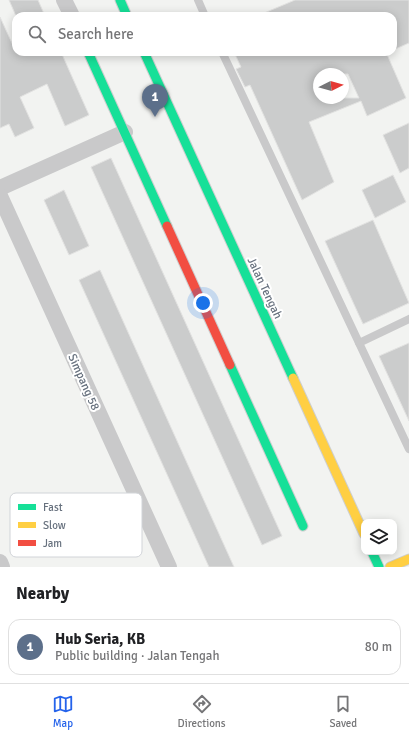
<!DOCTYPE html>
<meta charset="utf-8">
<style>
:root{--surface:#fff;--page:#f6f6f6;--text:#202124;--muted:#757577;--line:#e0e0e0;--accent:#2563eb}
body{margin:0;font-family:Signika,sans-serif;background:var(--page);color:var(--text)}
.controls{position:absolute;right:12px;bottom:12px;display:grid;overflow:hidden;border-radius:8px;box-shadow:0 2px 10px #0003}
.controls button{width:36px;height:36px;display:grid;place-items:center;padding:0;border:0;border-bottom:1px solid var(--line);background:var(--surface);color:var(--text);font:20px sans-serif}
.compass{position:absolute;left:313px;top:68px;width:36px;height:36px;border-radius:50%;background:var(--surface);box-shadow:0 2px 10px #0003;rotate:84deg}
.you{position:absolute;left:203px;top:303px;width:14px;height:14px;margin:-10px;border:3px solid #fff;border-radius:50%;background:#1a73e8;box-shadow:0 0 0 6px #1a73e833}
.badge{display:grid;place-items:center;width:26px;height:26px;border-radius:50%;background:var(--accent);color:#fff;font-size:13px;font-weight:700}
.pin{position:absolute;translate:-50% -33px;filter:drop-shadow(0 1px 2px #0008)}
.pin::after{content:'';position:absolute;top:21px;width:14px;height:12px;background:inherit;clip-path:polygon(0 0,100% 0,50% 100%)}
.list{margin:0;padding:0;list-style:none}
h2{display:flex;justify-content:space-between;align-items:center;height:52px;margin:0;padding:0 16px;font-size:17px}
h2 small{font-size:13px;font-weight:400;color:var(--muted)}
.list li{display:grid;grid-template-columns:26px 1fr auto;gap:12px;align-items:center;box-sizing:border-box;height:56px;margin:0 8px 8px;padding:0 8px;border:1px solid var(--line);border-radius:12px}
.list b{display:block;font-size:15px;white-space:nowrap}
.list p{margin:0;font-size:13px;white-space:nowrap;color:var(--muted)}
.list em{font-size:13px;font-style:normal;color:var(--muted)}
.icon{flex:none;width:22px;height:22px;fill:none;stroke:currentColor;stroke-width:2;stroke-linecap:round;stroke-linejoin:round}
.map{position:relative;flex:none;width:409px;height:567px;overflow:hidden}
.search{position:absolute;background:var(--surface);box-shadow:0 2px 10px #0003;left:12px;right:12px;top:12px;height:44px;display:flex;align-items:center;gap:10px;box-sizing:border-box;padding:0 14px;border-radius:12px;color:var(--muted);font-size:15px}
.sheet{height:116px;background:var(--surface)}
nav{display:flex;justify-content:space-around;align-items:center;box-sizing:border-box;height:56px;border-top:1px solid var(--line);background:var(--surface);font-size:11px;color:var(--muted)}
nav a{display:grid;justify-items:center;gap:2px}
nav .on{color:var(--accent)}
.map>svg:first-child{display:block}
.building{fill:#cbcccc;stroke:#e2e2e1;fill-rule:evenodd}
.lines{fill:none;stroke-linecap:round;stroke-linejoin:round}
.fast-casing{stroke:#cecfcf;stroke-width:11}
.slow-casing{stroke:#cecfcf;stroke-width:11}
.jam-casing{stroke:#cecfcf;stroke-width:11}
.lane{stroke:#c9c9ca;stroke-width:8}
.street{stroke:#c9c9ca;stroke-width:16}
.fast{stroke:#16e098;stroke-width:9}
.slow{stroke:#ffcf43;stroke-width:9}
.jam{stroke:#f24e42;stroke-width:9}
.labels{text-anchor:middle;stroke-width:4;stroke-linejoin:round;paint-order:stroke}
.street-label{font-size:12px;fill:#67717e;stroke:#fff}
.key{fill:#fff;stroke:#d1d4d8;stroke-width:1}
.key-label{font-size:11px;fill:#67717e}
</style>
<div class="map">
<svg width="409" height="567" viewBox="0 0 409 567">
<rect width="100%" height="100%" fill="#f2f3f1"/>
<g class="building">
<path d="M9 0H38L45 16H16Z"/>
<path d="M295 0H409V43L393 50V16H257Z"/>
<path d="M0 17 16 52H61L89 115 65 126 47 84 20 97 34 128 15 137 9 124 0 128Z"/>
<path d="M234 52H386L406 98 367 116 361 101 309 122 334 182 302 200 250 85 245 87 236 69 241 67ZM319 74H348L359 98H319Z"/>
<path d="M409 123V168L400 173 383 135Z"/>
<path d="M111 158 282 536 262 545 91 167Z"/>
<path d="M393 175 406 202 375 218 362 190Z"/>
<path d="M64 190 89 246 69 255 44 200Z"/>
<path d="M373 220 409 303 363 324 325 241Z"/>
<path d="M100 270 164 412 234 567H209L79 280Z"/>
<path d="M409 343V421L379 356Z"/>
</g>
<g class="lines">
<g class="fast-casing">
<g id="fast">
<path d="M120 0 127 16"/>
<path d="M88 52 167 226"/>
<path d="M144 52 293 378"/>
<path d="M230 365 303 526"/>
<path d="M372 552 379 567"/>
</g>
</g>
<g class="slow-casing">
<g id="slow">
<path d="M293 378 364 534"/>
<path d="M390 567 409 559"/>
</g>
</g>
<g class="jam-casing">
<path id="jam" d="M167 226 230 365"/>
</g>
<g class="lane">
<path d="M198 0 205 16"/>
<path d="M222 52 409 449"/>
<path d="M359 343 409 319"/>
</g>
<g class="street">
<path d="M64 0 72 16"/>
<path d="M0 188 125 132"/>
<path d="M0 196 169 567"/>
<path d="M0 562 2 567"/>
</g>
<use href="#fast" class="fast"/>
<use href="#slow" class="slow"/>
<use href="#jam" class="jam"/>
</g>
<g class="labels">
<g class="street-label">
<text transform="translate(265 288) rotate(65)" y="4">Jalan Tengah</text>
<text transform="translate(84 382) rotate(66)" y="4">Simpang 58</text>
</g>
</g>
<rect x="10" y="493" width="132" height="64" rx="6" class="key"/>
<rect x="18" y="504" width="18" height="6" fill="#16e098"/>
<rect x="18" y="522" width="18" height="6" fill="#ffcf43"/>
<rect x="18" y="540" width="18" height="6" fill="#f24e42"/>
<g class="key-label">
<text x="43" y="511">Fast</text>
<text x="43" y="529">Slow</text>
<text x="43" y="547">Jam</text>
</g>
</svg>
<div class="controls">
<button><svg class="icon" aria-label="layers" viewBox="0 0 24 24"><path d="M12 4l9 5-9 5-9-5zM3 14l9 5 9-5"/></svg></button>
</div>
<svg class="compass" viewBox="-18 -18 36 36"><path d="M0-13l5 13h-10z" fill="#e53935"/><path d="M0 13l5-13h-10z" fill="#757577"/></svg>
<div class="you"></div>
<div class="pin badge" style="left:155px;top:117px;background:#5c6f8a">1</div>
<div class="search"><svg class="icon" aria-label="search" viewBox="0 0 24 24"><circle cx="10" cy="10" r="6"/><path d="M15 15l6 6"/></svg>Search here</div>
</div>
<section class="sheet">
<h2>Nearby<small></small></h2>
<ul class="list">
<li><span class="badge" style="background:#5c6f8a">1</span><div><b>Hub Seria, KB</b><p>Public building · Jalan Tengah</p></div><em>80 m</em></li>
</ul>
</section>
<nav>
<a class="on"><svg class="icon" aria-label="map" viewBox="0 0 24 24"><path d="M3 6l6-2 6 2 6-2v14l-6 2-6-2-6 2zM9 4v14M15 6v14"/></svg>Map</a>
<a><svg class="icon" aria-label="directions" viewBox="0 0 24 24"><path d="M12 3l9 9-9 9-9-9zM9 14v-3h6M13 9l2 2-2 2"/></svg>Directions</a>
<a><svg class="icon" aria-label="saved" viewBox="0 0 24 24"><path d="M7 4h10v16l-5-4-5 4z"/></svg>Saved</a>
</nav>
